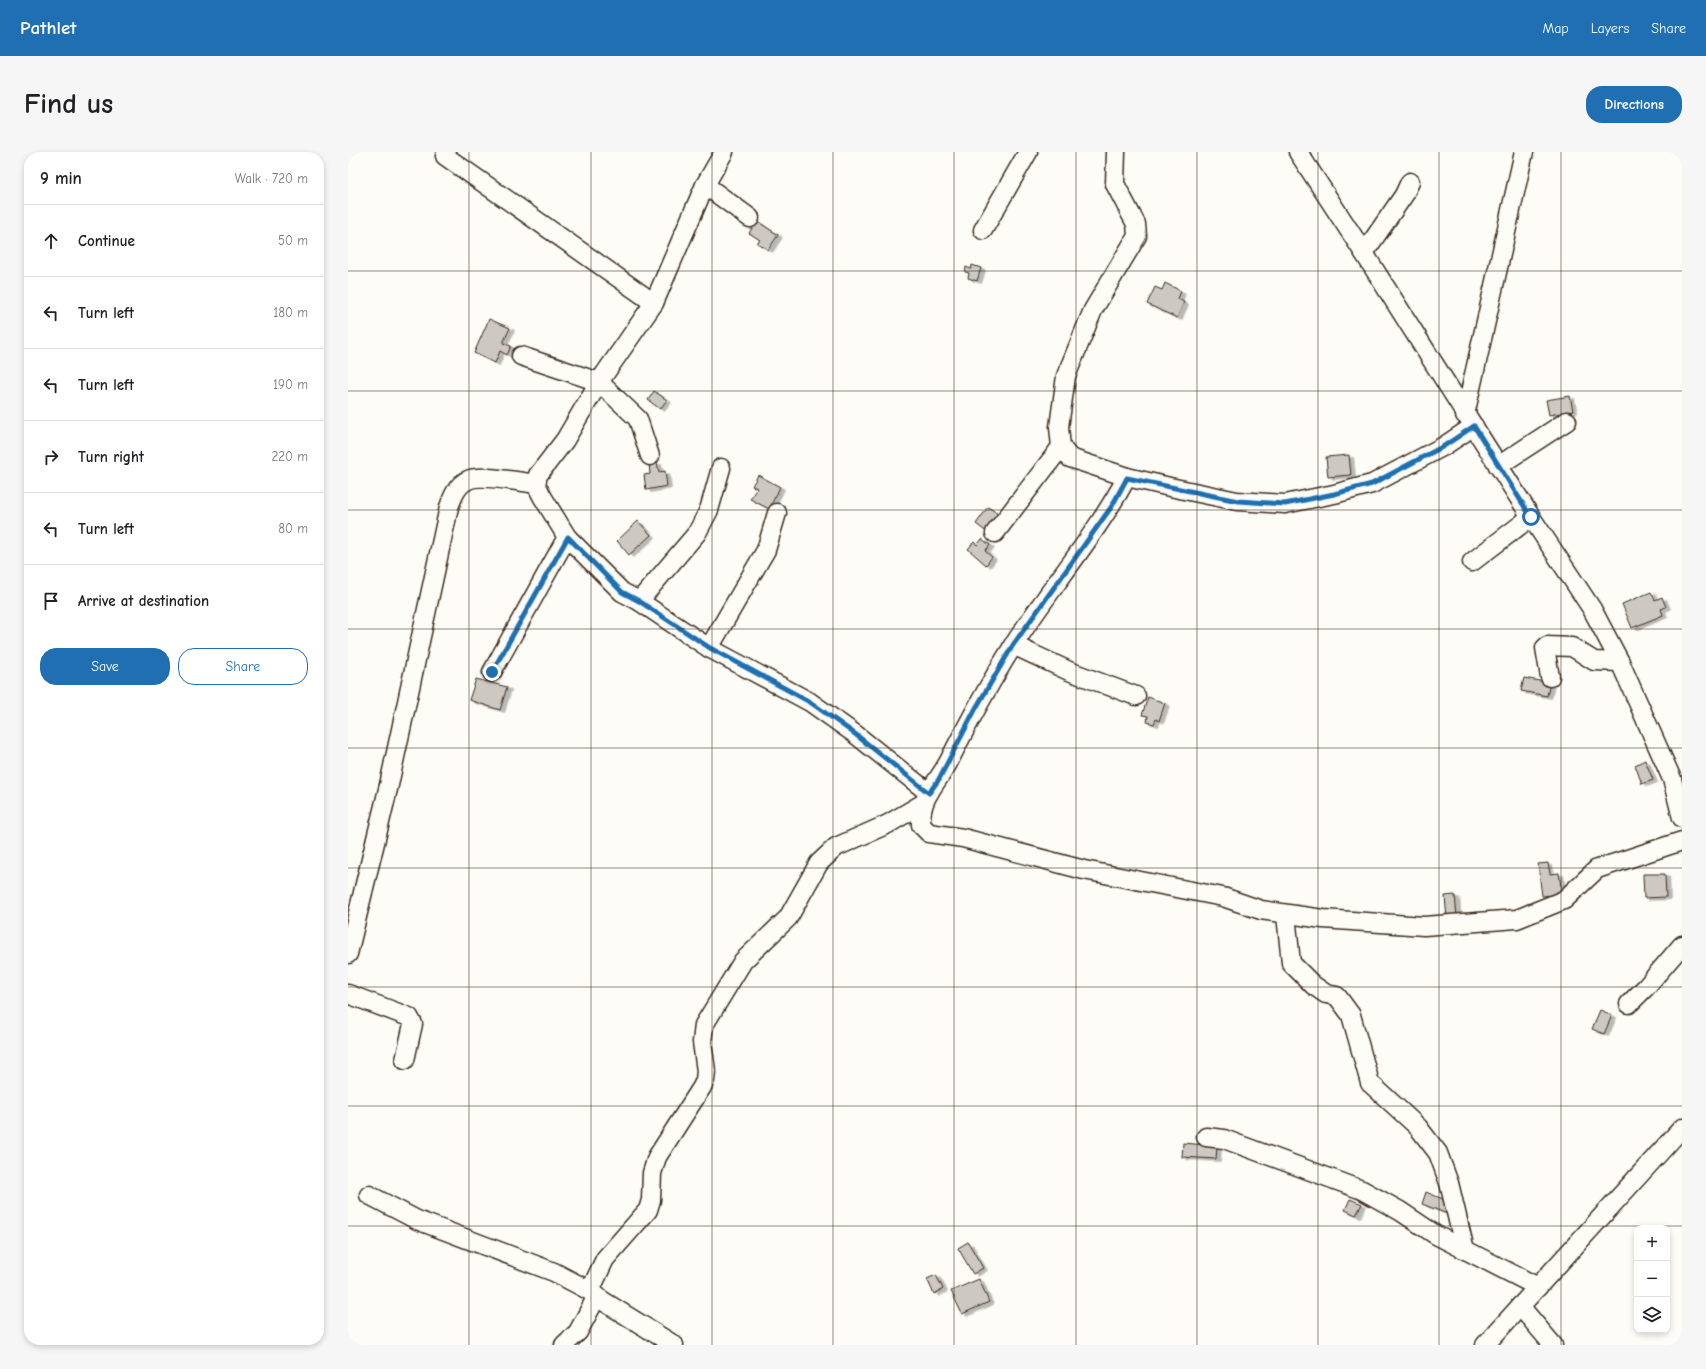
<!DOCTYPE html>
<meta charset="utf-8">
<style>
:root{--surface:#fff;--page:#f6f6f6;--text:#202124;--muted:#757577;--line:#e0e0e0;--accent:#1f6fb2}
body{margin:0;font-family:"Comic Neue",sans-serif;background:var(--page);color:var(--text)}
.controls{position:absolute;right:12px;bottom:12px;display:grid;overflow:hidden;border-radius:8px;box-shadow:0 2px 6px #0003}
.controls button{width:36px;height:36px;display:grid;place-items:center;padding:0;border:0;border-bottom:1px solid var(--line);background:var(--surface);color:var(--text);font:20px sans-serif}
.stop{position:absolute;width:12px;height:12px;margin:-9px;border:3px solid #1f6fb2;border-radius:50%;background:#fff}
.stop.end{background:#1f6fb2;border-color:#fff;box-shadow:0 1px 4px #0008}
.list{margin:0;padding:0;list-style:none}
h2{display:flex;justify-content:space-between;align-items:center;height:52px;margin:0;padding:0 16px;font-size:17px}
h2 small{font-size:13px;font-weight:400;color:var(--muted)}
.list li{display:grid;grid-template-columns:26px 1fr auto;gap:12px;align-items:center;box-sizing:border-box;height:72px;padding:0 16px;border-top:1px solid var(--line)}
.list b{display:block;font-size:15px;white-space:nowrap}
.list em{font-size:13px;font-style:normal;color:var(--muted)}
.actions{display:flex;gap:8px;padding:12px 16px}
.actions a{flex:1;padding:9px 0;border:1px solid var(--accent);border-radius:16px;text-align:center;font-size:14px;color:var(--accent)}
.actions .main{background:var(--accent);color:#fff}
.icon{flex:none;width:22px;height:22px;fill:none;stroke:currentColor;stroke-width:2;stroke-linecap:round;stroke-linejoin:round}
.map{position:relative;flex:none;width:1334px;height:1193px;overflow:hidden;border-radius:16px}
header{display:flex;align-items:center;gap:24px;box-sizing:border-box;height:56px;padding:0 20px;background:var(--accent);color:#fff}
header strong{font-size:19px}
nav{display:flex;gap:22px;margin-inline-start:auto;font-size:14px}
.intro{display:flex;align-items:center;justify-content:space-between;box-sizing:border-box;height:96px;padding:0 24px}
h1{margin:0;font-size:28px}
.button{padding:10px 18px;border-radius:16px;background:var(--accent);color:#fff;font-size:14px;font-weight:700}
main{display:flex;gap:24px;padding:0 24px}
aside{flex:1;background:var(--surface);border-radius:16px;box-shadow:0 2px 6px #0003}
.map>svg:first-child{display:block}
.building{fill:#cdc8c2;stroke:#3b2a1e;filter:url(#shadow)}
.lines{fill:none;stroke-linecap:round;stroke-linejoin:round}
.minor-casing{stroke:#3b2a1e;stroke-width:21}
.minor{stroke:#fdfcf7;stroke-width:18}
.route{stroke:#1f6fb2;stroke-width:5}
.grid{fill:none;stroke:#3b2a1e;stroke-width:1;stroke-opacity:0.55}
</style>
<header>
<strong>Pathlet</strong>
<nav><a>Map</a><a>Layers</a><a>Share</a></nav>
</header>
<div class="intro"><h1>Find us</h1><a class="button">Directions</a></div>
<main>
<aside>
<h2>9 min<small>Walk · 720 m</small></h2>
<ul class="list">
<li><svg class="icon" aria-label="ahead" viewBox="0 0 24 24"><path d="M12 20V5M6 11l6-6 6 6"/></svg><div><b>Continue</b></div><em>50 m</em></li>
<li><svg class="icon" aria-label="left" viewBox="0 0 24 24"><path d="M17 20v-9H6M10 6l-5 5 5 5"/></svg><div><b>Turn left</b></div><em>180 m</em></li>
<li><svg class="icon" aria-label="left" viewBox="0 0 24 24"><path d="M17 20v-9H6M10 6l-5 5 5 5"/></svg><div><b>Turn left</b></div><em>190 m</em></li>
<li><svg class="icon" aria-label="right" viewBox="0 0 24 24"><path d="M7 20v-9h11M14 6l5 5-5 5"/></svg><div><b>Turn right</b></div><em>220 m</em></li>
<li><svg class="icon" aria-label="left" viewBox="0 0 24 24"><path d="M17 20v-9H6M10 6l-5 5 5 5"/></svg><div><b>Turn left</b></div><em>80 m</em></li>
<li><svg class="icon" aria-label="arrive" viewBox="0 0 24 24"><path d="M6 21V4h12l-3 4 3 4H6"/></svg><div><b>Arrive at destination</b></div></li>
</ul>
<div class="actions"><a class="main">Save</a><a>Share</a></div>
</aside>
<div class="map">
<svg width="1334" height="1193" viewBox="0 0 1334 1193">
<defs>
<filter id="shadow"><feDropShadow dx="4.5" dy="2.5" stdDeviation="0" flood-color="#0004"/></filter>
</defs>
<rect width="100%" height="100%" fill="#fdfcf7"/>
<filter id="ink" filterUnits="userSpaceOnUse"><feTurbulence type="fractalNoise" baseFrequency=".025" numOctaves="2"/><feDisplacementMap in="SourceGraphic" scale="8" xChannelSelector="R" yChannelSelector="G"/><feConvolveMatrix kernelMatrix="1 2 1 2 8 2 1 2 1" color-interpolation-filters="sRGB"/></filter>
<g filter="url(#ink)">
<g class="building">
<path d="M409 69 430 83 420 98 409 91 412 88 401 81Z"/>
<path d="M624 113 633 116 629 129 620 126 621 121 617 120 618 115 623 117Z"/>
<path d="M817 131 833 139 830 147 836 150 829 166 799 152 807 135 814 138Z"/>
<path d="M141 167 162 176 155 191 163 194 159 203 152 199 147 211 126 201Z"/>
<path d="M306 239 319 248 312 257 300 248Z"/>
<path d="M1222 244 1225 259 1201 263 1198 248Z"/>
<path d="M1001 303 1003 323 980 325 978 305Z"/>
<path d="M309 310 311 320 317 319 319 334 298 338 296 323 302 322 301 311Z"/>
<path d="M410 323 432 335 421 357 402 347 409 336 404 334Z"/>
<path d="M640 355 652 363 640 381 628 372Z"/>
<path d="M290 369 303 383 281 403 269 389Z"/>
<path d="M634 387 642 393 637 399 644 405 638 413 620 397 626 390 629 393Z"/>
<path d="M1303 440 1307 448 1314 445 1318 455 1313 457 1315 463 1284 476 1274 452Z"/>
<path d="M1176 526 1202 531 1199 544 1173 539Z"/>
<path d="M128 527 159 535 152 558 121 548Z"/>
<path d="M800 545 817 551 811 569 808 567 806 572 799 570 800 564 794 563Z"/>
<path d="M1297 608 1305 628 1294 632 1287 613Z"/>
<path d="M1200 711 1202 722 1211 721 1214 742 1194 744 1190 712Z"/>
<path d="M1295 722H1317L1318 745 1296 746Z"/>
<path d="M1107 743 1109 766 1099 767 1097 744Z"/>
<path d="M1252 858 1264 863 1256 882 1244 877Z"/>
<path d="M835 991 869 994 868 1007 834 1005Z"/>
<path d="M1078 1040 1102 1050 1097 1061 1074 1052Z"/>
<path d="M1002 1047 1014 1052 1008 1063 997 1058Z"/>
<path d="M620 1090 635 1116 625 1122 610 1096Z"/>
<path d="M588 1123 595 1137 586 1142 579 1127Z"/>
<path d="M631 1127 641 1150 614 1162 603 1139Z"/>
</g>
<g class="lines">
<g class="minor-casing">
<g id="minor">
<path d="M376 0 357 33 306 151 251 230 217 288 190 323 188 332 194 344 219 385 274 440 291 449 361 496 462 550 507 582 581 641"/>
<path d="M768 0 767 32 788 72 789 84 745 158 718 224 711 275 713 295 722 306 779 325 822 335 889 349 937 352 986 342 1024 332 1096 294 1126 274"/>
<path d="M950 0 1016 101 1183 365 1244 457 1272 510 1324 627 1334 666"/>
<path d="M97 4 306 151"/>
<path d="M357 33 402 66"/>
<path d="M635 78 680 0"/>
<path d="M1016 101 1056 43 1062 30"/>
<path d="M173 204 251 230 290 267 302 304"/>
<path d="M1117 263 1176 0"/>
<path d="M1150 314 1219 269"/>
<path d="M779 325C747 385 701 437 665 494 641 532 620 571 600 611 587 634 572 645 573 673L581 681 615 686 736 718 875 745 913 758 975 767 1076 774 1169 767 1216 748 1249 717 1334 689"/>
<path d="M647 381 713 295"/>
<path d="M1124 410 1183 365"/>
<path d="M291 449 349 381 361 358 373 316"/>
<path d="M665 493 721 519 788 544"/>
<path d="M361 496 418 398 429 361"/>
<path d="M144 520 219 385"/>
<path d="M1202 525 1197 496 1199 494 1224 495 1246 509 1272 510"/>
<path d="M938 763 943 811 965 833 978 842 989 844 1003 863 1022 931 1070 975 1090 1001 1101 1031 1117 1098"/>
<path d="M0 802 41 633 101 355C105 344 109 333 120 328 131 322 174 330 188 332"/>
<path d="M0 842 61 865 65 872 57 908"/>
<path d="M1281 852 1298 835 1334 793"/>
<path d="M858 985 876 987 1014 1038 1052 1059 1088 1083 1190 1135"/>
<path d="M21 1043 69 1068 206 1120 242 1139"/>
<path d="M1172 1154 1205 1193"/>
<path d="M216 1193 230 1180 249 1144"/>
<path d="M326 1193 255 1149 242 1139 257 1107 300 1058 303 1048 304 1021 309 1005 354 935 357 928 358 919 354 890 356 873 395 809 440 766 471 711 488 695 540 672 574 652"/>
<path d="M1137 1193 1334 976"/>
</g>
</g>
<use href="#minor" class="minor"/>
</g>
</g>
<g class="lines" filter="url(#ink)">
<path class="route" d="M144 520 220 385 274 440 291 449 362 496 462 550 507 582 581 641 591 627 628 556 665 493 764 354 779 326 890 349 937 352 986 342 1024 332 1096 294 1126 274 1183 365"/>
</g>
<path class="grid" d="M121 0V1193M243 0V1193M364 0V1193M485 0V1193M606 0V1193M728 0V1193M849 0V1193M970 0V1193M1091 0V1193M1213 0V1193M0 119H1334M0 239H1334M0 358H1334M0 477H1334M0 596H1334M0 716H1334M0 835H1334M0 954H1334M0 1074H1334"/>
</svg>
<div class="controls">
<button>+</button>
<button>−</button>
<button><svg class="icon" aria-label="layers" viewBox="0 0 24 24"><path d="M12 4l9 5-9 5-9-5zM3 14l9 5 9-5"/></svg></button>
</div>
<div class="stop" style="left:1183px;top:365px"></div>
<div class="stop end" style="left:144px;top:520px"></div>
</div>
</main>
